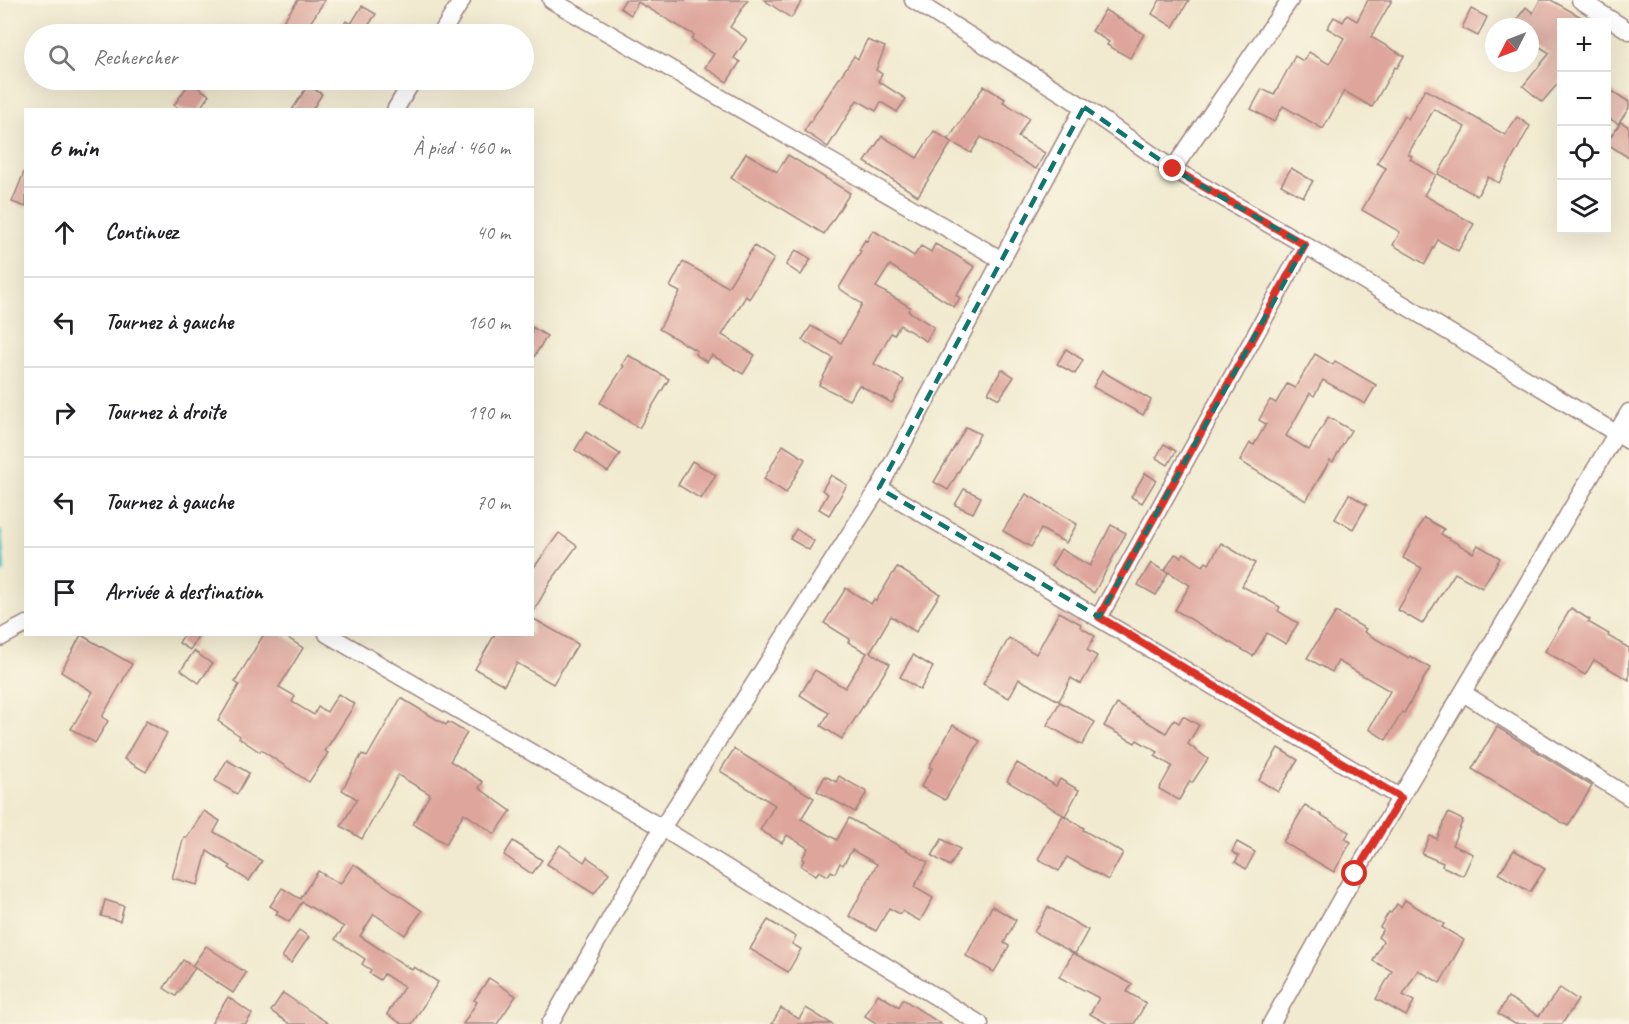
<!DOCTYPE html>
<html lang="fr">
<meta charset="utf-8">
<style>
:root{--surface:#fff;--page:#f2f2f2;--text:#202124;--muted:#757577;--line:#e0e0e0}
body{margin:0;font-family:Caveat,sans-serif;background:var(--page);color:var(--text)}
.controls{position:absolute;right:18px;top:18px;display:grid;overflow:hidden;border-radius:0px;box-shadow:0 6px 24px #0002}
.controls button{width:54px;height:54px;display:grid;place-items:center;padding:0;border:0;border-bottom:2px solid var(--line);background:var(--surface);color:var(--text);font:30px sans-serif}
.compass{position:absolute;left:1485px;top:18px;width:54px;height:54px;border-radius:50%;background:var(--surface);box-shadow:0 6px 24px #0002;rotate:228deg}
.stop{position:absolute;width:18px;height:18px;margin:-14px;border:4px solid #d93025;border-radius:50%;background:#fff}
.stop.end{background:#d93025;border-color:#fff;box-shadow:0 2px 6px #0008}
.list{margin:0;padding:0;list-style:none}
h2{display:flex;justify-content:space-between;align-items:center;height:78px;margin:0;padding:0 24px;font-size:26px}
h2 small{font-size:20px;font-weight:400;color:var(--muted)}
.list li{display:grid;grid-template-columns:39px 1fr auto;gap:18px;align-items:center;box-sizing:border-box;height:90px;padding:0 24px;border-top:2px solid var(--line)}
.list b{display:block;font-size:22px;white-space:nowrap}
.list em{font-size:20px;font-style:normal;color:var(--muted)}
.icon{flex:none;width:33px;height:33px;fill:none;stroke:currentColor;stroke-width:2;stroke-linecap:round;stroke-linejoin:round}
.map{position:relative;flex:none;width:1629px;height:1024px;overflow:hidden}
.search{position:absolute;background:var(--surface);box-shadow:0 6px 24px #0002;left:24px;top:24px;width:510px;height:66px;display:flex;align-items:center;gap:15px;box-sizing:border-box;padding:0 21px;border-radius:33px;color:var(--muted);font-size:22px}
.panel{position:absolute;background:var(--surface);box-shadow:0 6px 24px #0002;left:24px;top:108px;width:510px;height:528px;border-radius:0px}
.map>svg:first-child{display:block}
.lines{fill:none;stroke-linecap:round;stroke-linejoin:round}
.stream{stroke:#54c2cb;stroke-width:4.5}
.building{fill:#dea59c}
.minor-casing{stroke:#9e847e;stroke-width:19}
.minor{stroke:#fff;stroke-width:16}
.route{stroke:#d93025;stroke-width:8}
.marked{fill:none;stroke:#0f766e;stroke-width:4.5;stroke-dasharray:12 8;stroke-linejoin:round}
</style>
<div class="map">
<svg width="1629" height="1024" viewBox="0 0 1629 1024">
<rect width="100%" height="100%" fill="#fcf5e5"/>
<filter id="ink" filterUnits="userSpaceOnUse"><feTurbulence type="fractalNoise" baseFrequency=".0167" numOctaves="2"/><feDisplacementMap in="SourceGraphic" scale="12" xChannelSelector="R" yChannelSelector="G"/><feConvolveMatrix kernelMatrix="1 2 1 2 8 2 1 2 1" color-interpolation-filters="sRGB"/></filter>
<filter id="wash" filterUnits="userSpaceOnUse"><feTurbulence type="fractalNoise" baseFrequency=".008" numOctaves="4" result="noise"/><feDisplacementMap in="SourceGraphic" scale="24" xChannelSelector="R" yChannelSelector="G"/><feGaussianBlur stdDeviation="1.35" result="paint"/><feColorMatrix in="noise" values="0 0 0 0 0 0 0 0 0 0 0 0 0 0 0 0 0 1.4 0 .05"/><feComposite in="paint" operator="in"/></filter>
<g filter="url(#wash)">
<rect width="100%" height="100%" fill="#f1ead0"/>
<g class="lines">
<path class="stream" d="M0 532 3 570"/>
</g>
<g id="blocks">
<g class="building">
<path d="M298 0H325L310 23 327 34H274Z"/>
<path d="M625 0H748L730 27 747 39 734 58 740 62 727 82 705 67 714 54 691 39 694 35 638 2 631 15 620 8Z"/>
<path d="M764 0H803L791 18Z"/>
<path d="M1160 0H1189L1173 27 1152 14Z"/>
<path d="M1368 0H1392L1371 37 1404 56 1397 68 1395 67 1372 107 1344 91 1323 129 1283 106 1274 122 1251 109 1262 89 1274 95 1295 56 1303 61 1309 52 1329 64 1344 38 1327 28 1334 17 1343 22 1347 15 1357 21Z"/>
<path d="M1540 0H1551L1590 22H1562V79L1542 102 1523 86 1550 53 1530 41V27H1511L1526 7 1533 13Z"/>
<path d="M362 6 376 14 364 32 368 34H338L346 21 351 24Z"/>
<path d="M1471 9 1487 17 1478 36 1462 28Z"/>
<path d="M1105 10 1144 34 1130 58 1107 45 1109 42 1092 31Z"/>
<path d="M867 40 885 47 876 70 882 74 878 81 906 99 897 112 881 102 876 111 857 100 828 147 804 131 854 56 858 59Z"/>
<path d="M190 82 209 95 199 110H181L174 105Z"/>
<path d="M308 85 322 94 312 110H292Z"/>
<path d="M984 86 1005 99 1003 102 1029 118 1018 137 1045 153 1036 169 981 137 971 153 948 140Z"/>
<path d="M1606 87 1629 102V108L1618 124 1606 116Z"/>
<path d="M1425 89 1505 135 1517 117 1530 126 1499 183 1488 177 1477 196 1438 174 1465 127 1434 109 1408 154 1412 156 1410 159 1436 175 1424 195 1474 224 1458 251 1438 240 1425 264 1393 245 1400 232 1362 210 1386 168 1377 163 1404 116 1408 119Z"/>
<path d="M1621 122 1629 127V158L1606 143Z"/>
<path d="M934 131 952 142 918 196 865 162 882 136 917 158Z"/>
<path d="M746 153 777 172 788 155 850 193 824 234 731 178Z"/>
<path d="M1291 168 1313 181 1303 197 1281 185Z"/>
<path d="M25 170H26V207L12 202Z"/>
<path d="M873 230 914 256 921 246 931 252 935 244 954 254 975 267 956 295 960 298 954 307 890 265 876 287 910 307 908 311 934 327 926 341 900 325 894 335 891 333 874 364 904 380 892 403 859 385 849 400 819 385 833 358 802 340 811 326 841 343 862 304 839 288 861 251 859 250 865 240 867 241Z"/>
<path d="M754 246 774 259 749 299 746 296 722 335 755 355 743 374 712 355 707 362 695 354 697 351 659 329 680 292 670 287 683 262 728 287Z"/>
<path d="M796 250 811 259 801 275 786 265Z"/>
<path d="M532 327 547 336 532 360Z"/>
<path d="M1066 349 1083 360 1075 374 1057 364Z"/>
<path d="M1315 354 1333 365 1335 361 1376 385 1365 404 1323 380 1314 396 1310 393 1286 436 1309 450 1328 417 1351 430 1333 462 1330 460 1306 501 1240 461 1250 443 1254 445 1266 424 1259 420 1270 400 1276 403 1287 384 1295 388Z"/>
<path d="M628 355 669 379 639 428 600 403 624 366 622 365Z"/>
<path d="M1002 369 1014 377 999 399 988 393Z"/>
<path d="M1102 371 1151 400 1143 415 1093 387Z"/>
<path d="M966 427 980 434 948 490 934 482Z"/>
<path d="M586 432 620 454 608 472 575 450Z"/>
<path d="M1164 444 1176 451 1168 465 1156 458Z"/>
<path d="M783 445 805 459 786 493 764 479Z"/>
<path d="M692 461 716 475 701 499 678 485Z"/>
<path d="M1145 473 1156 480 1142 503 1131 497Z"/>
<path d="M831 475 847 485 829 515 819 509 828 494 822 490Z"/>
<path d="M964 489 981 497 973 513 955 505Z"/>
<path d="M1026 494 1077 524 1066 543 1041 529 1031 547 1003 531Z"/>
<path d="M1349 494 1367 505 1353 529 1335 519Z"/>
<path d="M1424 518 1444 529 1441 534 1473 553 1478 545 1500 558 1482 588 1455 573 1422 624 1398 610 1422 568 1403 558Z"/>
<path d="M1111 525 1126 533 1094 593 1051 566 1061 549 1090 566Z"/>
<path d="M796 529 814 541 809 550 790 539Z"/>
<path d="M559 533 577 546 551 581 532 614V570Z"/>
<path d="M1221 543 1255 563 1242 586 1280 607 1278 611 1298 623 1286 644 1267 633 1253 656 1175 610 1190 585 1165 570 1175 554 1181 557 1184 553 1203 566 1206 562 1209 564Z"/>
<path d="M1151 563 1168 573 1156 595 1138 585Z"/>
<path d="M897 567 940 594 916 632 891 616 870 652 890 664 842 739 821 726 829 713 800 695 815 670 845 688 867 653 848 642 850 639 824 623 846 588 871 604 874 599 876 601Z"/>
<path d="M1571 608 1590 620 1588 622 1609 634 1608 636 1629 648V680L1594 660 1585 675 1545 651Z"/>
<path d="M1059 612 1081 624 1080 627 1095 636 1087 650 1097 656 1081 684 1071 678 1059 701 1019 679 1009 698 983 684 1009 638 1036 654Z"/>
<path d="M1336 612 1366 629 1364 632 1409 658 1410 656 1430 668 1404 713 1402 712 1386 740 1369 729 1390 691 1338 661 1332 672 1307 658Z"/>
<path d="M532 618 578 644 553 684 517 663 504 685 475 669 495 634H532Z"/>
<path d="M184 634H199L190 650 179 643Z"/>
<path d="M264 634H282L303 648 279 687 295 696 292 702 314 715 318 707 327 712 338 694 355 704 325 751 328 753 309 782 261 750 260 752 239 738 240 736 218 721 239 685 235 682Z"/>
<path d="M81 635 132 664 102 717 108 721 95 743 71 729 93 692 61 672Z"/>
<path d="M194 651 212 664 199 683 181 670Z"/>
<path d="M913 655 933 667 920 690 900 677Z"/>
<path d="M401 698 446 725 448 722 467 733 450 761 483 782 479 788 511 811 495 834 464 813 446 844 413 824 430 794 398 775 362 839 341 826 357 799 342 790 362 754 367 757Z"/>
<path d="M1060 702 1095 722 1082 745 1047 725Z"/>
<path d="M1117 704 1166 733 1174 720 1179 723 1183 716 1199 725 1188 744 1208 759 1192 783 1190 781 1179 800 1159 789 1172 766 1155 756 1158 752 1137 740 1135 743 1104 726Z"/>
<path d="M146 721 167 733 146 772 124 759Z"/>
<path d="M953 725 980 741 945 800 921 787 932 768 929 767Z"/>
<path d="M1497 727 1592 786 1568 826 1472 769Z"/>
<path d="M1278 748 1298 760 1278 792 1259 780Z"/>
<path d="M734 749 814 798 801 819 837 840 849 818 928 862 914 887 933 898 920 921 902 911 900 914 889 908 876 931 849 916 877 864 852 850 843 865 840 863 835 873 831 871 828 876 819 871 816 875 801 866 804 860 802 859 808 848 787 835 782 843 760 830 775 805 720 771Z"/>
<path d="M227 760 249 773 237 794 215 781Z"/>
<path d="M1017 763 1056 786 1060 779 1079 790 1065 816 1007 781Z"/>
<path d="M825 776 836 782 839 776 867 792 855 812 817 791Z"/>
<path d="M1305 805 1349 832 1345 839 1351 842 1334 872 1283 842Z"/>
<path d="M204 811 220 821 214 832 262 861 249 881 229 868 231 866 207 851 198 885 172 878 184 837H187Z"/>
<path d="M1448 813 1463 820 1452 845 1473 854 1463 876 1442 866 1443 863 1422 854 1430 836 1437 839Z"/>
<path d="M1063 815 1084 828 1083 830 1123 853 1108 880 1067 857 1059 871 1038 859Z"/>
<path d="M942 839 960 849 950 866 932 856Z"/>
<path d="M513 841 542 860 532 874 504 855Z"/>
<path d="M1237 842 1255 852 1246 869 1235 862 1239 856 1232 852Z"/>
<path d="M560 845 584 862 587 857 609 873 594 894 547 864Z"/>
<path d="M1514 850 1545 869 1530 892 1499 874Z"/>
<path d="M354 864 422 911 405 935 374 914 360 936 412 970 414 967 438 982 412 1024H402L387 1014 404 987 384 974 380 980 369 973 371 970 362 964 365 959 335 939 344 927 302 902 289 922 276 914 278 911 270 906 282 888 300 899 318 871 340 884Z"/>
<path d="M105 900 124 906 120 921 101 916Z"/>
<path d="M1405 900 1444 924 1442 927 1464 940 1440 983 1418 970 1403 995 1414 1001 1406 1016 1376 999 1392 971 1373 961 1383 941 1378 937 1383 929 1380 927 1389 912 1391 913 1397 904 1401 907Z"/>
<path d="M992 906 1016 920 1004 943 1009 946 994 972 966 956Z"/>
<path d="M1048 907 1088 930 1075 954 1034 932Z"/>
<path d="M768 920 796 937 792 944 801 949 788 972 750 949Z"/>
<path d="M299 930 309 937 291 963 282 957Z"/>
<path d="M206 946 246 973 233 993 192 966Z"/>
<path d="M1073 953 1132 984 1127 992 1146 1003 1134 1024H1108L1090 1014 1099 998 1059 977Z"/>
<path d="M183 960 195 968 176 996 164 988Z"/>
<path d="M489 978 516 996 497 1024H463L477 1002 474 1000Z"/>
<path d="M1560 988 1578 1000 1562 1024H1515L1498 1014 1508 997 1539 1016Z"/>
<path d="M283 993 329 1024H290L271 1011Z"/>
<path d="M878 994 899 1007 903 999 941 1024H878L865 1016Z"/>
<path d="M228 997 252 1014 246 1024H211Z"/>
<path d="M781 1008 799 1019 806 1008 832 1024H772Z"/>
</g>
</g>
</g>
<g filter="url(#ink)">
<use href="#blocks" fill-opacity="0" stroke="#9e847e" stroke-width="1.5"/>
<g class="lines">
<g class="minor-casing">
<g id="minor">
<path d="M551 0 1002 260"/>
<path d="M913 0 1084 107 1173 169 1305 245 1629 441"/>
<path d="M1580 0 1629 31"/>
<path d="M441 34 462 0"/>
<path d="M395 110 413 80"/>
<path d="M1173 169 1290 0"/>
<path d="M879 488 1401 798"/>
<path d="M1099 617 1305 245"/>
<path d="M327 634 662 828 980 1024"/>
<path d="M0 638 26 624"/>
<path d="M1463 693 1629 797"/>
<path d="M550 1024 662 828 879 488 1084 107"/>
<path d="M1271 1024 1355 874 1629 412"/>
</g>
</g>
<use href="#minor" class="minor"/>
</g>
</g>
<g class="lines" filter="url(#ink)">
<path class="route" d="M1173 169 1305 245 1099 617 1401 798 1355 874"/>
</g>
<path class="marked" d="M1084 107 1173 169 1305 245 1099 617 879 488Z"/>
</svg>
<div class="controls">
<button>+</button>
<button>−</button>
<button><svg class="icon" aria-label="locate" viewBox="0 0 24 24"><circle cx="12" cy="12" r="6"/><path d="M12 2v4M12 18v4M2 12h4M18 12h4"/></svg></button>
<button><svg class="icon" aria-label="layers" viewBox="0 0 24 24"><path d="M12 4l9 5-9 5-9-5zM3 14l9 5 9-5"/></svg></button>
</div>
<svg class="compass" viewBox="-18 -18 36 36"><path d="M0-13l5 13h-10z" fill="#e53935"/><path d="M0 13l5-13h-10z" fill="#757577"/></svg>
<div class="stop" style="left:1355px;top:874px"></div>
<div class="stop end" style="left:1173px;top:169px"></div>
<div class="search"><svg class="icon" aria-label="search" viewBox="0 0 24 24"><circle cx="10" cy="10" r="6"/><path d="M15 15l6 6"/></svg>Rechercher</div>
<section class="panel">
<h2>6 min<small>À pied · 460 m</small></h2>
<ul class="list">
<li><svg class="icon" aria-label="ahead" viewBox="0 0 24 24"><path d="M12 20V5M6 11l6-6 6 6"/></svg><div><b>Continuez</b></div><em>40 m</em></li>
<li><svg class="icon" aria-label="left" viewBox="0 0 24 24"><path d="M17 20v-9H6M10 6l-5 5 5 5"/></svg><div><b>Tournez à gauche</b></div><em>160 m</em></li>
<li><svg class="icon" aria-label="right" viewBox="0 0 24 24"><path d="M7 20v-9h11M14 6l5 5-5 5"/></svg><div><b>Tournez à droite</b></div><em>190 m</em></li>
<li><svg class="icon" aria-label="left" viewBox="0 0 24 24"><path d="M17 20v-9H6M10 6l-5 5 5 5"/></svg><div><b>Tournez à gauche</b></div><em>70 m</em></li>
<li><svg class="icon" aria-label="arrive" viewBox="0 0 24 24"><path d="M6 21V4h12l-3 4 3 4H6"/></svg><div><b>Arrivée à destination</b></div></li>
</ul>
</section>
</div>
